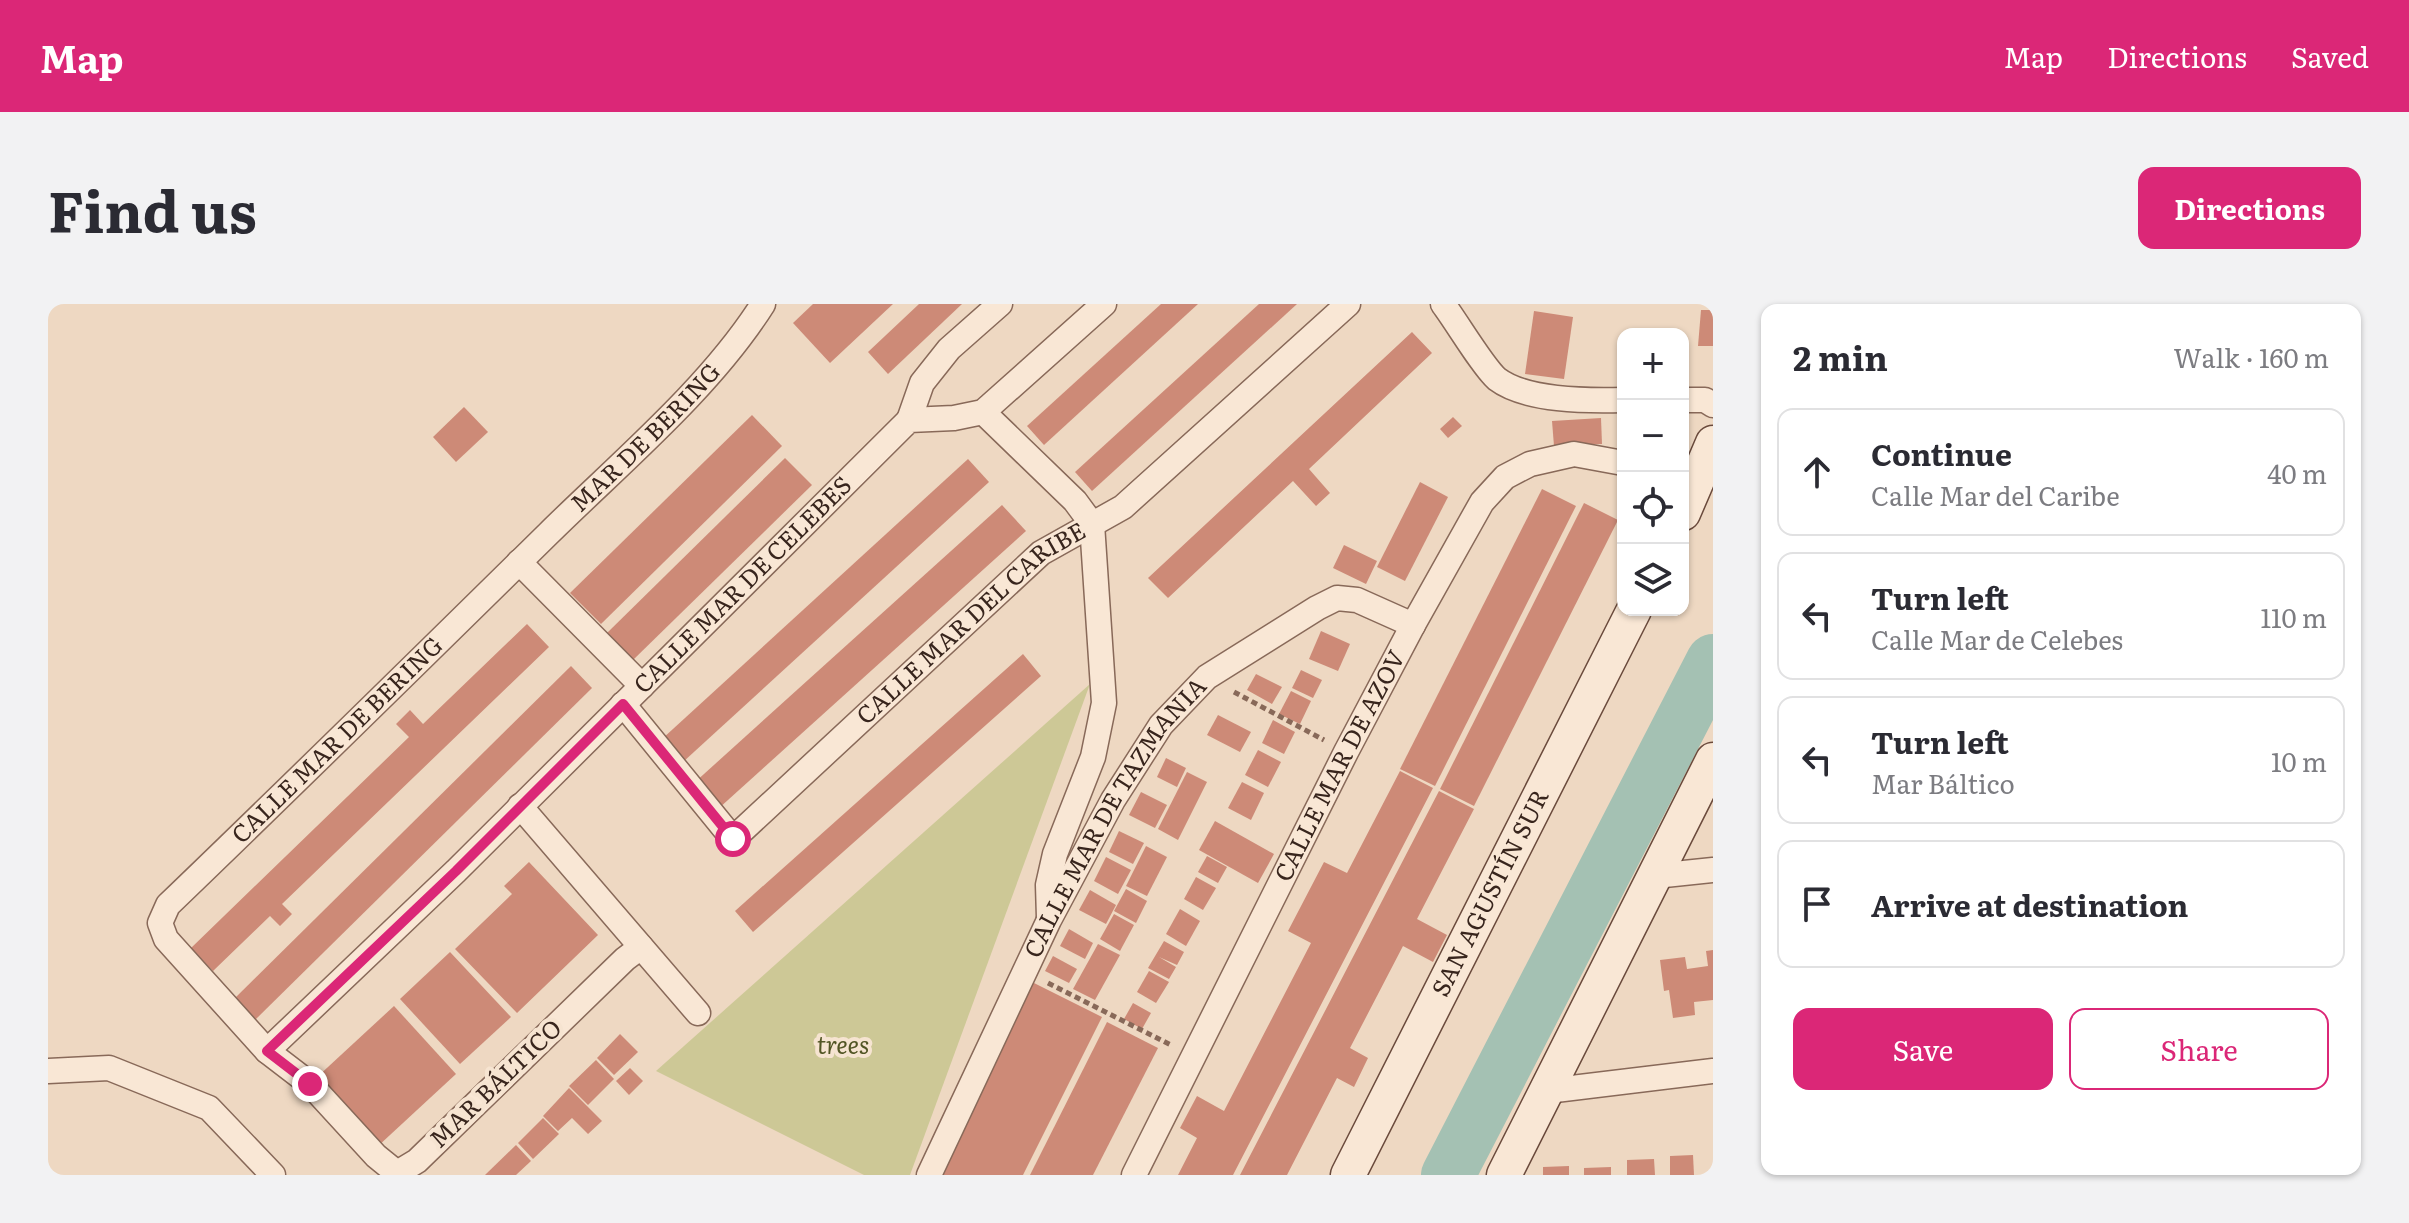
<!DOCTYPE html>
<meta charset="utf-8">
<style>
:root{--surface:#fff;--page:#f2f2f3;--text:#2b2b33;--muted:#7c7c81;--line:#e1e1e2;--accent:#db2777}
body{margin:0;font-family:Literata,serif;background:var(--page);color:var(--text)}
.controls{position:absolute;right:24px;top:24px;display:grid;overflow:hidden;border-radius:16px;box-shadow:0 2px 6px #0004}
.controls button{width:72px;height:72px;display:grid;place-items:center;padding:0;border:0;border-bottom:2px solid var(--line);background:var(--surface);color:var(--text);font:40px sans-serif}
.stop{position:absolute;width:24px;height:24px;margin:-18px;border:6px solid #db2777;border-radius:50%;background:#fff}
.stop.end{background:#db2777;border-color:#fff;box-shadow:0 2px 8px #0008}
.list{margin:0;padding:0;list-style:none}
h2{display:flex;justify-content:space-between;align-items:center;height:104px;margin:0;padding:0 32px;font-size:34px}
h2 small{font-size:26px;font-weight:400;color:var(--muted)}
.list li{display:grid;grid-template-columns:52px 1fr auto;gap:24px;align-items:center;box-sizing:border-box;height:128px;margin:0 16px 16px;padding:0 16px;border:2px solid var(--line);border-radius:16px}
.list b{display:block;font-size:30px;white-space:nowrap}
.list p{margin:0;font-size:26px;white-space:nowrap;color:var(--muted)}
.list em{font-size:26px;font-style:normal;color:var(--muted)}
.actions{display:flex;gap:16px;padding:24px 32px}
.actions a{flex:1;padding:18px 0;border:2px solid var(--accent);border-radius:16px;text-align:center;font-size:28px;color:var(--accent)}
.actions .main{background:var(--accent);color:#fff}
.icon{flex:none;width:44px;height:44px;fill:none;stroke:currentColor;stroke-width:2;stroke-linecap:round;stroke-linejoin:round}
.map{position:relative;flex:none;width:1665px;height:871px;overflow:hidden;border-radius:16px}
header{display:flex;align-items:center;gap:48px;box-sizing:border-box;height:112px;padding:0 40px;background:var(--accent);color:#fff}
header strong{font-size:38px}
nav{display:flex;gap:44px;margin-inline-start:auto;font-size:28px}
.intro{display:flex;align-items:center;justify-content:space-between;box-sizing:border-box;height:192px;padding:0 48px}
h1{margin:0;font-size:56px}
.button{padding:20px 36px;border-radius:16px;background:var(--accent);color:#fff;font-size:28px;font-weight:700}
main{display:flex;gap:48px;padding:0 48px}
aside{flex:1;background:var(--surface);border-radius:16px;box-shadow:0 2px 6px #0004}
.map>svg:first-child{display:block}
.green{fill:#cdc896}
.lines{fill:none;stroke-linecap:round;stroke-linejoin:round}
.river{stroke:#a4c1b3;stroke-width:54}
.building{fill:#cd8a77}
.street-casing{stroke:#886959;stroke-width:27}
.secondary-casing{stroke:#6a4a3c;stroke-width:37}
.path{stroke:#886959;stroke-width:5;stroke-dasharray:6 4;stroke-linecap:butt}
.street{stroke:#f9e7d5;stroke-width:24}
.secondary{stroke:#f9e7d5;stroke-width:34}
.route{stroke:#db2777;stroke-width:10}
.labels{text-anchor:middle;stroke-width:8;stroke-linejoin:round;paint-order:stroke}
.street-label{font-size:24px;fill:#38251d;stroke:#f6e4d1}
.park-label{font-size:24px;font-style:italic;fill:#525524;stroke:#f6e4d1}
</style>
<header>
<strong>Map</strong>
<nav><a>Map</a><a>Directions</a><a>Saved</a></nav>
</header>
<div class="intro"><h1>Find us</h1><a class="button">Directions</a></div>
<main>
<div class="map">
<svg width="1665" height="871" viewBox="0 0 1665 871">
<rect width="100%" height="100%" fill="#eed8c2"/>
<path class="green" d="M1042 380 862 871H816L608 767Z"/>
<g class="lines">
<path class="river" d="M1400 871 1665 357"/>
</g>
<g class="building">
<path d="M765 0H845L782 59 745 19Z"/>
<path d="M871 0H914L840 70 820 48Z"/>
<path d="M1113 0H1150L996 141 979 122Z"/>
<path d="M1211 0H1249L1044 187 1027 168Z"/>
<path d="M1653 6H1665V42H1650Z"/>
<path d="M1486 7 1525 13 1516 75 1477 70Z"/>
<path d="M1364 28 1384 49 1261 165 1282 189 1268 202 1245 177 1120 294 1100 274Z"/>
<path d="M416 103 440 128 408 158 385 133Z"/>
<path d="M704 111 734 142 553 320 522 289Z"/>
<path d="M1405 113 1414 122 1400 134 1392 125Z"/>
<path d="M1553 114 1554 140 1506 142 1504 117Z"/>
<path d="M737 154 764 181 585 356 559 329Z"/>
<path d="M920 155 941 178 635 458 614 435Z"/>
<path d="M1372 178 1400 193 1357 277 1329 263Z"/>
<path d="M1494 185 1528 202 1387 482 1352 465Z"/>
<path d="M1536 199 1570 216 1426 502 1392 485Z"/>
<path d="M954 201 978 227 670 505 646 479Z"/>
<path d="M1296 241 1329 257 1318 280 1285 264Z"/>
<path d="M479 320 501 343 234 600 244 610 232 622 222 612 165 667 143 644 361 433 348 420 362 406 375 420Z"/>
<path d="M1273 327 1302 340 1290 367 1261 355Z"/>
<path d="M975 350 993 372 705 628 687 607Z"/>
<path d="M523 362 544 384 207 716 186 695Z"/>
<path d="M1253 366 1274 376 1265 394 1244 384Z"/>
<path d="M1208 370 1234 383 1224 400 1199 386Z"/>
<path d="M1243 387 1263 397 1252 420 1231 410Z"/>
<path d="M1170 411 1203 428 1192 448 1159 431Z"/>
<path d="M1225 416 1247 428 1236 450 1214 439Z"/>
<path d="M1210 446 1233 458 1220 483 1197 471Z"/>
<path d="M1118 454 1138 464 1129 483 1109 473Z"/>
<path d="M1352 467 1385 484 1185 871H1130L1149 834 1132 824 1149 792 1176 807 1263 639 1240 627 1276 558 1299 569Z"/>
<path d="M1139 468 1159 478 1130 536 1110 525Z"/>
<path d="M1194 478 1216 489 1203 516 1180 504Z"/>
<path d="M1391 487 1426 505 1369 615 1399 631 1385 658 1355 642 1302 744 1320 754 1306 783 1289 774 1239 871H1192Z"/>
<path d="M1093 488 1119 501 1107 524 1081 511Z"/>
<path d="M1167 517 1226 550 1210 579 1151 546Z"/>
<path d="M1071 527 1096 539 1085 560 1061 548Z"/>
<path d="M1098 542 1119 553 1099 592 1078 582Z"/>
<path d="M1159 552 1179 563 1170 579 1150 568Z"/>
<path d="M1058 553 1083 566 1070 590 1046 577Z"/>
<path d="M481 558 550 631 469 709 407 645 464 590 456 582Z"/>
<path d="M1148 573 1168 584 1155 606 1136 595Z"/>
<path d="M1078 585 1099 597 1088 619 1066 607Z"/>
<path d="M1042 586 1068 601 1058 620 1031 606Z"/>
<path d="M1132 605 1152 617 1138 642 1118 630Z"/>
<path d="M1066 610 1086 621 1072 647 1052 635Z"/>
<path d="M1021 625 1045 639 1037 655 1012 642Z"/>
<path d="M1116 637 1136 648 1129 661 1111 653 1128 663 1121 675 1100 664Z"/>
<path d="M1050 640 1072 651 1047 696 1025 685Z"/>
<path d="M1665 646V696L1646 698 1647 711 1625 714 1621 686 1616 687 1612 656 1637 653 1639 665 1660 662 1658 647Z"/>
<path d="M402 648 463 713 412 760 352 695Z"/>
<path d="M1005 652 1029 665 1021 679 997 667Z"/>
<path d="M1101 667 1121 678 1108 699 1089 688Z"/>
<path d="M984 678 1054 713 975 871H889Z"/>
<path d="M1085 699 1103 709 1094 725 1076 715Z"/>
<path d="M346 702 408 770 329 843 267 775Z"/>
<path d="M1059 718 1110 744 1045 871H982Z"/>
<path d="M572 730 590 748 566 771 549 754Z"/>
<path d="M548 756 566 775 540 801 521 782Z"/>
<path d="M582 764 595 777 581 791 568 777Z"/>
<path d="M521 784 554 817 540 830 524 814 510 827 495 812Z"/>
<path d="M495 814 511 830 485 855 470 839Z"/>
<path d="M468 841 483 857 468 871H437Z"/>
<path d="M1645 851 1646 871H1622V852Z"/>
<path d="M1606 855 1607 871H1579V856Z"/>
<path d="M1521 862V871H1495V863Z"/>
<path d="M1563 863V871H1536V864Z"/>
</g>
<g class="lines">
<g class="street-casing">
<g id="street">
<path d="M1395 0C1408 17 1435 63 1449 75 1478 97 1540 97 1575 96"/>
<path d="M1635 96H1657L1665 101"/>
<path d="M935 108 1027 197 1044 220 1056 399 1045 453 1007 550 1000 581 1001 614"/>
<path d="M861 116 874 79 901 45 952 0"/>
<path d="M471 258 594 382"/>
<path id="s1" d="M575 400 685 535 993 249 1075 203 1300 0"/>
<path d="M472 502 650 709"/>
<path d="M1607 572 1665 566"/>
<path id="s2" d="M593 643 577 655 369 857 349 869 328 852 262 780 219 747 118 635 112 619 120 601C248 478 374 354 501 229 572 159 662 84 715 0"/>
<path id="s3" d="M219 747 408 567 861 116 906 114 935 108 1056 0"/>
<path d="M0 767 61 764 161 804 225 871"/>
<path d="M1499 787 1665 767"/>
<path id="s4" d="M881 871 1001 616 1065 496 1113 421 1159 373 1269 304 1289 294 1309 296 1365 321"/>
<path id="s5" d="M1086 871 1298 448 1365 321 1434 198 1457 173 1482 160 1526 150 1575 159"/>
</g>
</g>
<g class="secondary-casing">
<g id="secondary">
<path d="M1635 209 1665 139"/>
<path id="s6" d="M1300 871 1586 306"/>
<path d="M1456 871 1665 456"/>
</g>
</g>
<g class="path">
<path d="M1186 388 1276 436"/>
<path d="M1000 679 1123 741"/>
</g>
<use href="#street" class="street"/>
<use href="#secondary" class="secondary"/>
</g>
<g class="lines">
<path class="route" d="M262 780 219 747 408 567 575 400 685 535"/>
</g>
<g class="labels">
<g class="street-label">
<text dy="8" stroke="none"><textPath href="#s2" startOffset="1368">MAR DE BERING</textPath></text>
<text dy="8" stroke="none"><textPath href="#s3" startOffset="666">CALLE MAR DE CELEBES</textPath></text>
<text dy="8" stroke="none"><textPath href="#s1" startOffset="496">CALLE MAR DEL CARIBE</textPath></text>
<text dy="8" stroke="none"><textPath href="#s2" startOffset="936">CALLE MAR DE BERING</textPath></text>
<text dy="8" stroke="none"><textPath href="#s5" startOffset="458">CALLE MAR DE AZOV</textPath></text>
<text dy="8" stroke="none"><textPath href="#s4" startOffset="404">CALLE MAR DE TAZMANIA</textPath></text>
<text dy="8" stroke="none"><textPath href="#s6" startOffset="316">SAN AGUSTÍN SUR</textPath></text>
<text transform="translate(448 780) rotate(-44)" y="8">MAR BÁLTICO</text>
</g>
<g class="park-label">
<text x="795" y="750">trees</text>
</g>
</g>
</svg>
<div class="controls">
<button>+</button>
<button>−</button>
<button><svg class="icon" aria-label="locate" viewBox="0 0 24 24"><circle cx="12" cy="12" r="6"/><path d="M12 2v4M12 18v4M2 12h4M18 12h4"/></svg></button>
<button><svg class="icon" aria-label="layers" viewBox="0 0 24 24"><path d="M12 4l9 5-9 5-9-5zM3 14l9 5 9-5"/></svg></button>
</div>
<div class="stop" style="left:685px;top:535px"></div>
<div class="stop end" style="left:262px;top:780px"></div>
</div>
<aside>
<h2>2 min<small>Walk · 160 m</small></h2>
<ul class="list">
<li><svg class="icon" aria-label="ahead" viewBox="0 0 24 24"><path d="M12 20V5M6 11l6-6 6 6"/></svg><div><b>Continue</b><p>Calle Mar del Caribe</p></div><em>40 m</em></li>
<li><svg class="icon" aria-label="left" viewBox="0 0 24 24"><path d="M17 20v-9H6M10 6l-5 5 5 5"/></svg><div><b>Turn left</b><p>Calle Mar de Celebes</p></div><em>110 m</em></li>
<li><svg class="icon" aria-label="left" viewBox="0 0 24 24"><path d="M17 20v-9H6M10 6l-5 5 5 5"/></svg><div><b>Turn left</b><p>Mar Báltico</p></div><em>10 m</em></li>
<li><svg class="icon" aria-label="arrive" viewBox="0 0 24 24"><path d="M6 21V4h12l-3 4 3 4H6"/></svg><div><b>Arrive at destination</b></div></li>
</ul>
<div class="actions"><a class="main">Save</a><a>Share</a></div>
</aside>
</main>
